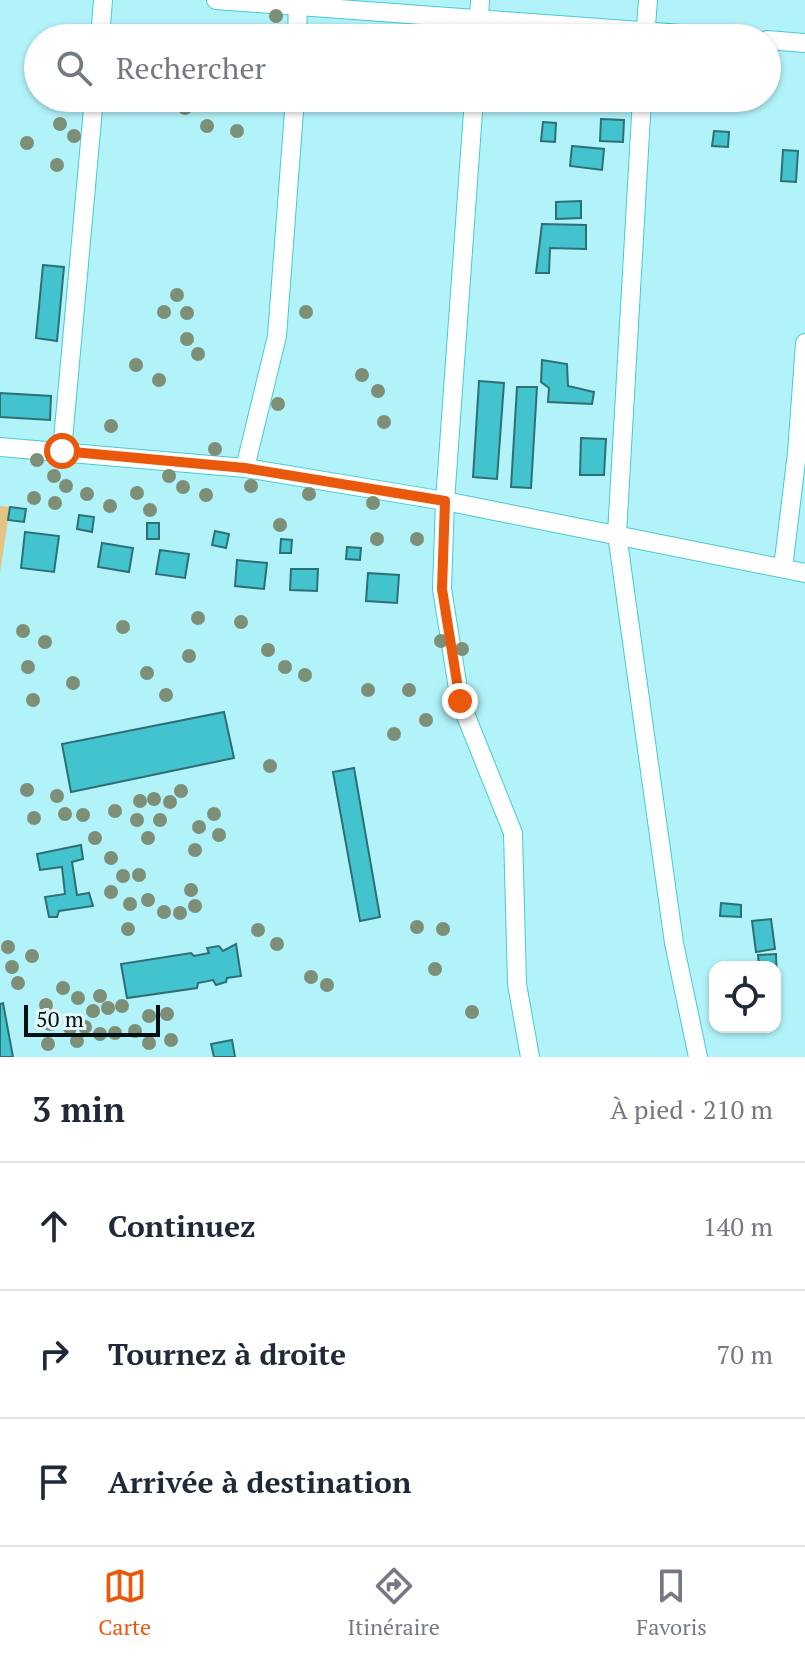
<!DOCTYPE html>
<html lang="fr">
<meta charset="utf-8">
<style>
:root{--surface:#fff;--page:#f2f2f3;--text:#1f2937;--muted:#747a83;--line:#e0e1e3;--accent:#ea580c}
body{margin:0;font-family:"PT Serif",serif;background:var(--page);color:var(--text)}
.controls{position:absolute;right:24px;bottom:24px;display:grid;overflow:hidden;border-radius:16px;box-shadow:0 2px 6px #0004}
.controls button{width:72px;height:72px;display:grid;place-items:center;padding:0;border:0;border-bottom:2px solid var(--line);background:var(--surface);color:var(--text);font:40px sans-serif}
.scale{position:absolute;left:24px;bottom:20px;width:136px;box-sizing:border-box;padding-left:8px;border:4px solid #000f11;border-top:0;font-size:22px;line-height:28px;white-space:nowrap;color:#000f11;-webkit-text-stroke:6px #e3f8f9;paint-order:stroke}
.stop{position:absolute;width:24px;height:24px;margin:-18px;border:6px solid #ea580c;border-radius:50%;background:#fff}
.stop.end{background:#ea580c;border-color:#fff;box-shadow:0 2px 8px #0008}
.list{margin:0;padding:0;list-style:none}
h2{display:flex;justify-content:space-between;align-items:center;height:104px;margin:0;padding:0 32px;font-size:34px}
h2 small{font-size:26px;font-weight:400;color:var(--muted)}
.list li{display:grid;grid-template-columns:52px 1fr auto;gap:24px;align-items:center;box-sizing:border-box;height:128px;padding:0 32px;border-top:2px solid var(--line)}
.list b{display:block;font-size:30px;white-space:nowrap}
.list em{font-size:26px;font-style:normal;color:var(--muted)}
.icon{flex:none;width:44px;height:44px;fill:none;stroke:currentColor;stroke-width:2;stroke-linecap:round;stroke-linejoin:round}
.map{position:relative;flex:none;width:805px;height:1057px;overflow:hidden}
.search{position:absolute;background:var(--surface);box-shadow:0 2px 6px #0004;left:24px;right:24px;top:24px;height:88px;display:flex;align-items:center;gap:20px;box-sizing:border-box;padding:0 28px;border-radius:44px;color:var(--muted);font-size:30px}
.sheet{height:488px;background:var(--surface)}
nav{display:flex;justify-content:space-around;align-items:center;box-sizing:border-box;height:112px;border-top:2px solid var(--line);background:var(--surface);font-size:22px;color:var(--muted)}
nav a{display:grid;justify-items:center;gap:4px}
nav .on{color:var(--accent)}
.map>svg:first-child{display:block}
.green{fill:#e5c382}
.building{fill:#43c3cd;stroke:#2e6f75;stroke-width:2}
.lines{fill:none;stroke-linecap:round;stroke-linejoin:round}
.street-casing{stroke:#4ac8d2;stroke-width:20}
.street{stroke:#fff;stroke-width:18}
.tree{fill:#7e8f78}
.route{stroke:#ea580c;stroke-width:10}
</style>
<div class="map">
<svg width="805" height="1057" viewBox="0 0 805 1057">
<rect width="100%" height="100%" fill="#b2f3f9"/>
<path class="green" d="M0 506 10 507 0 573Z"/>
<g class="building">
<path d="M709 98H732V105L709 103Z"/>
<path d="M601 119 624 120 623 142 600 141Z"/>
<path d="M543 122 556 123 555 142 541 141Z"/>
<path d="M714 131 729 132 728 147 712 146Z"/>
<path d="M572 146 604 149 602 170 570 166Z"/>
<path d="M783 150 798 151 796 182 781 181Z"/>
<path d="M581 201V218L556 219V202Z"/>
<path d="M542 224 586 225V249L550 248 549 273H536Z"/>
<path d="M43 265 64 267 57 341 36 338Z"/>
<path d="M542 360 567 364 568 386 594 392 592 404 548 402 549 388 541 382Z"/>
<path d="M479 381 504 383 497 479 473 477Z"/>
<path d="M517 387H537L531 488 511 487Z"/>
<path d="M0 393 51 396 50 420 0 417Z"/>
<path d="M581 438 606 439 604 475H580Z"/>
<path d="M10 507 26 509 24 522 8 520Z"/>
<path d="M79 515 94 517 92 532 77 529Z"/>
<rect x="147" y="523" width="12" height="16"/>
<path d="M215 531 229 534 226 548 212 545Z"/>
<path d="M25 532 59 536 54 572 21 568Z"/>
<path d="M281 539 292 540 291 553H280Z"/>
<path d="M102 543 133 548 129 572 98 567Z"/>
<path d="M347 547 361 548 360 560 346 559Z"/>
<path d="M160 550 189 554 185 578 156 574Z"/>
<path d="M237 560 267 563 264 589 235 586Z"/>
<path d="M291 569H318L317 591 290 590Z"/>
<path d="M368 573 399 575 397 603 366 601Z"/>
<path d="M224 712 234 758 71 792 62 744Z"/>
<path d="M354 768 380 917 360 921 333 772Z"/>
<path d="M81 845 83 859 72 862 77 895 89 893 93 906 59 911 57 917H49L45 897 65 894 62 867 40 870 37 854Z"/>
<path d="M721 903 741 905V917L720 916Z"/>
<path d="M771 919 775 949 756 952 752 921Z"/>
<path d="M236 944 241 976 227 978 226 982 216 985 213 980 198 983 197 988 127 998 121 964 191 953 194 956 209 953 207 948 219 946 223 951Z"/>
<path d="M776 954 777 984H775V967H759L758 955Z"/>
<path d="M3 1003 13 1057H0V1004Z"/>
<path d="M232 1040 235 1057H214L211 1044Z"/>
</g>
<g class="lines">
<g class="street-casing">
<g id="street">
<path d="M216 0 736 38"/>
<path d="M100 38 103 0"/>
<path d="M297 38 298 0"/>
<path d="M478 38 480 0"/>
<path d="M645 38 648 0"/>
<path d="M767 40 805 43"/>
<path d="M474 98 445 501 442 589 460 701 513 833 517 984 530 1057"/>
<path d="M642 98 617 534 674 943 698 1057"/>
<path d="M0 447 245 468 445 501 805 573"/>
<path d="M62 451 94 98"/>
<path d="M245 468 277 336 295 98"/>
<path d="M783 568 797 453 805 343"/>
</g>
</g>
<use href="#street" class="street"/>
</g>
<g class="tree">
<circle cx="276" cy="16" r="7"/>
<circle cx="185" cy="108" r="7"/>
<circle cx="60" cy="124" r="7"/>
<circle cx="207" cy="126" r="7"/>
<circle cx="237" cy="131" r="7"/>
<circle cx="74" cy="136" r="7"/>
<circle cx="27" cy="143" r="7"/>
<circle cx="57" cy="165" r="7"/>
<circle cx="177" cy="295" r="7"/>
<circle cx="164" cy="312" r="7"/>
<circle cx="306" cy="312" r="7"/>
<circle cx="187" cy="313" r="7"/>
<circle cx="187" cy="339" r="7"/>
<circle cx="198" cy="354" r="7"/>
<circle cx="136" cy="365" r="7"/>
<circle cx="362" cy="375" r="7"/>
<circle cx="159" cy="380" r="7"/>
<circle cx="378" cy="391" r="7"/>
<circle cx="278" cy="404" r="7"/>
<circle cx="384" cy="422" r="7"/>
<circle cx="111" cy="426" r="7"/>
<circle cx="215" cy="449" r="7"/>
<circle cx="37" cy="460" r="7"/>
<circle cx="54" cy="476" r="7"/>
<circle cx="169" cy="476" r="7"/>
<circle cx="66" cy="486" r="7"/>
<circle cx="251" cy="486" r="7"/>
<circle cx="183" cy="487" r="7"/>
<circle cx="137" cy="493" r="7"/>
<circle cx="87" cy="494" r="7"/>
<circle cx="309" cy="494" r="7"/>
<circle cx="206" cy="495" r="7"/>
<circle cx="34" cy="498" r="7"/>
<circle cx="55" cy="503" r="7"/>
<circle cx="373" cy="503" r="7"/>
<circle cx="110" cy="506" r="7"/>
<circle cx="150" cy="510" r="7"/>
<circle cx="280" cy="525" r="7"/>
<circle cx="377" cy="539" r="7"/>
<circle cx="417" cy="539" r="7"/>
<circle cx="198" cy="618" r="7"/>
<circle cx="241" cy="622" r="7"/>
<circle cx="123" cy="627" r="7"/>
<circle cx="23" cy="631" r="7"/>
<circle cx="441" cy="641" r="7"/>
<circle cx="45" cy="642" r="7"/>
<circle cx="462" cy="649" r="7"/>
<circle cx="268" cy="650" r="7"/>
<circle cx="189" cy="656" r="7"/>
<circle cx="28" cy="667" r="7"/>
<circle cx="285" cy="667" r="7"/>
<circle cx="147" cy="673" r="7"/>
<circle cx="305" cy="675" r="7"/>
<circle cx="73" cy="683" r="7"/>
<circle cx="368" cy="690" r="7"/>
<circle cx="409" cy="690" r="7"/>
<circle cx="166" cy="695" r="7"/>
<circle cx="33" cy="700" r="7"/>
<circle cx="426" cy="720" r="7"/>
<circle cx="394" cy="734" r="7"/>
<circle cx="270" cy="766" r="7"/>
<circle cx="27" cy="790" r="7"/>
<circle cx="181" cy="791" r="7"/>
<circle cx="57" cy="796" r="7"/>
<circle cx="154" cy="799" r="7"/>
<circle cx="140" cy="801" r="7"/>
<circle cx="170" cy="802" r="7"/>
<circle cx="115" cy="811" r="7"/>
<circle cx="65" cy="814" r="7"/>
<circle cx="214" cy="814" r="7"/>
<circle cx="83" cy="815" r="7"/>
<circle cx="34" cy="818" r="7"/>
<circle cx="137" cy="820" r="7"/>
<circle cx="160" cy="820" r="7"/>
<circle cx="199" cy="827" r="7"/>
<circle cx="219" cy="835" r="7"/>
<circle cx="95" cy="838" r="7"/>
<circle cx="148" cy="838" r="7"/>
<circle cx="195" cy="850" r="7"/>
<circle cx="111" cy="858" r="7"/>
<circle cx="139" cy="875" r="7"/>
<circle cx="123" cy="876" r="7"/>
<circle cx="191" cy="890" r="7"/>
<circle cx="111" cy="892" r="7"/>
<circle cx="148" cy="900" r="7"/>
<circle cx="130" cy="904" r="7"/>
<circle cx="195" cy="906" r="7"/>
<circle cx="164" cy="912" r="7"/>
<circle cx="180" cy="913" r="7"/>
<circle cx="417" cy="927" r="7"/>
<circle cx="128" cy="929" r="7"/>
<circle cx="443" cy="929" r="7"/>
<circle cx="258" cy="930" r="7"/>
<circle cx="277" cy="944" r="7"/>
<circle cx="8" cy="947" r="7"/>
<circle cx="32" cy="956" r="7"/>
<circle cx="12" cy="967" r="7"/>
<circle cx="435" cy="969" r="7"/>
<circle cx="311" cy="977" r="7"/>
<circle cx="18" cy="983" r="7"/>
<circle cx="327" cy="985" r="7"/>
<circle cx="63" cy="988" r="7"/>
<circle cx="100" cy="996" r="7"/>
<circle cx="78" cy="998" r="7"/>
<circle cx="46" cy="1005" r="7"/>
<circle cx="122" cy="1006" r="7"/>
<circle cx="108" cy="1008" r="7"/>
<circle cx="93" cy="1011" r="7"/>
<circle cx="472" cy="1012" r="7"/>
<circle cx="167" cy="1014" r="7"/>
<circle cx="149" cy="1016" r="7"/>
<circle cx="50" cy="1024" r="7"/>
<circle cx="85" cy="1027" r="7"/>
<circle cx="70" cy="1028" r="7"/>
<circle cx="135" cy="1031" r="7"/>
<circle cx="115" cy="1033" r="7"/>
<circle cx="100" cy="1034" r="7"/>
<circle cx="171" cy="1040" r="7"/>
<circle cx="77" cy="1041" r="7"/>
<circle cx="149" cy="1043" r="7"/>
<circle cx="48" cy="1044" r="7"/>
</g>
<g class="lines">
<path class="route" d="M62 451 245 468 445 501 442 589 460 701"/>
</g>
</svg>
<div class="controls">
<button><svg class="icon" aria-label="locate" viewBox="0 0 24 24"><circle cx="12" cy="12" r="6"/><path d="M12 2v4M12 18v4M2 12h4M18 12h4"/></svg></button>
</div>
<div class="scale">50 m</div>
<div class="stop" style="left:62px;top:451px"></div>
<div class="stop end" style="left:460px;top:701px"></div>
<div class="search"><svg class="icon" aria-label="search" viewBox="0 0 24 24"><circle cx="10" cy="10" r="6"/><path d="M15 15l6 6"/></svg>Rechercher</div>
</div>
<section class="sheet">
<h2>3 min<small>À pied · 210 m</small></h2>
<ul class="list">
<li><svg class="icon" aria-label="ahead" viewBox="0 0 24 24"><path d="M12 20V5M6 11l6-6 6 6"/></svg><div><b>Continuez</b></div><em>140 m</em></li>
<li><svg class="icon" aria-label="right" viewBox="0 0 24 24"><path d="M7 20v-9h11M14 6l5 5-5 5"/></svg><div><b>Tournez à droite</b></div><em>70 m</em></li>
<li><svg class="icon" aria-label="arrive" viewBox="0 0 24 24"><path d="M6 21V4h12l-3 4 3 4H6"/></svg><div><b>Arrivée à destination</b></div></li>
</ul>
</section>
<nav>
<a class="on"><svg class="icon" aria-label="map" viewBox="0 0 24 24"><path d="M3 6l6-2 6 2 6-2v14l-6 2-6-2-6 2zM9 4v14M15 6v14"/></svg>Carte</a>
<a><svg class="icon" aria-label="directions" viewBox="0 0 24 24"><path d="M12 3l9 9-9 9-9-9zM9 14v-3h6M13 9l2 2-2 2"/></svg>Itinéraire</a>
<a><svg class="icon" aria-label="saved" viewBox="0 0 24 24"><path d="M7 4h10v16l-5-4-5 4z"/></svg>Favoris</a>
</nav>
